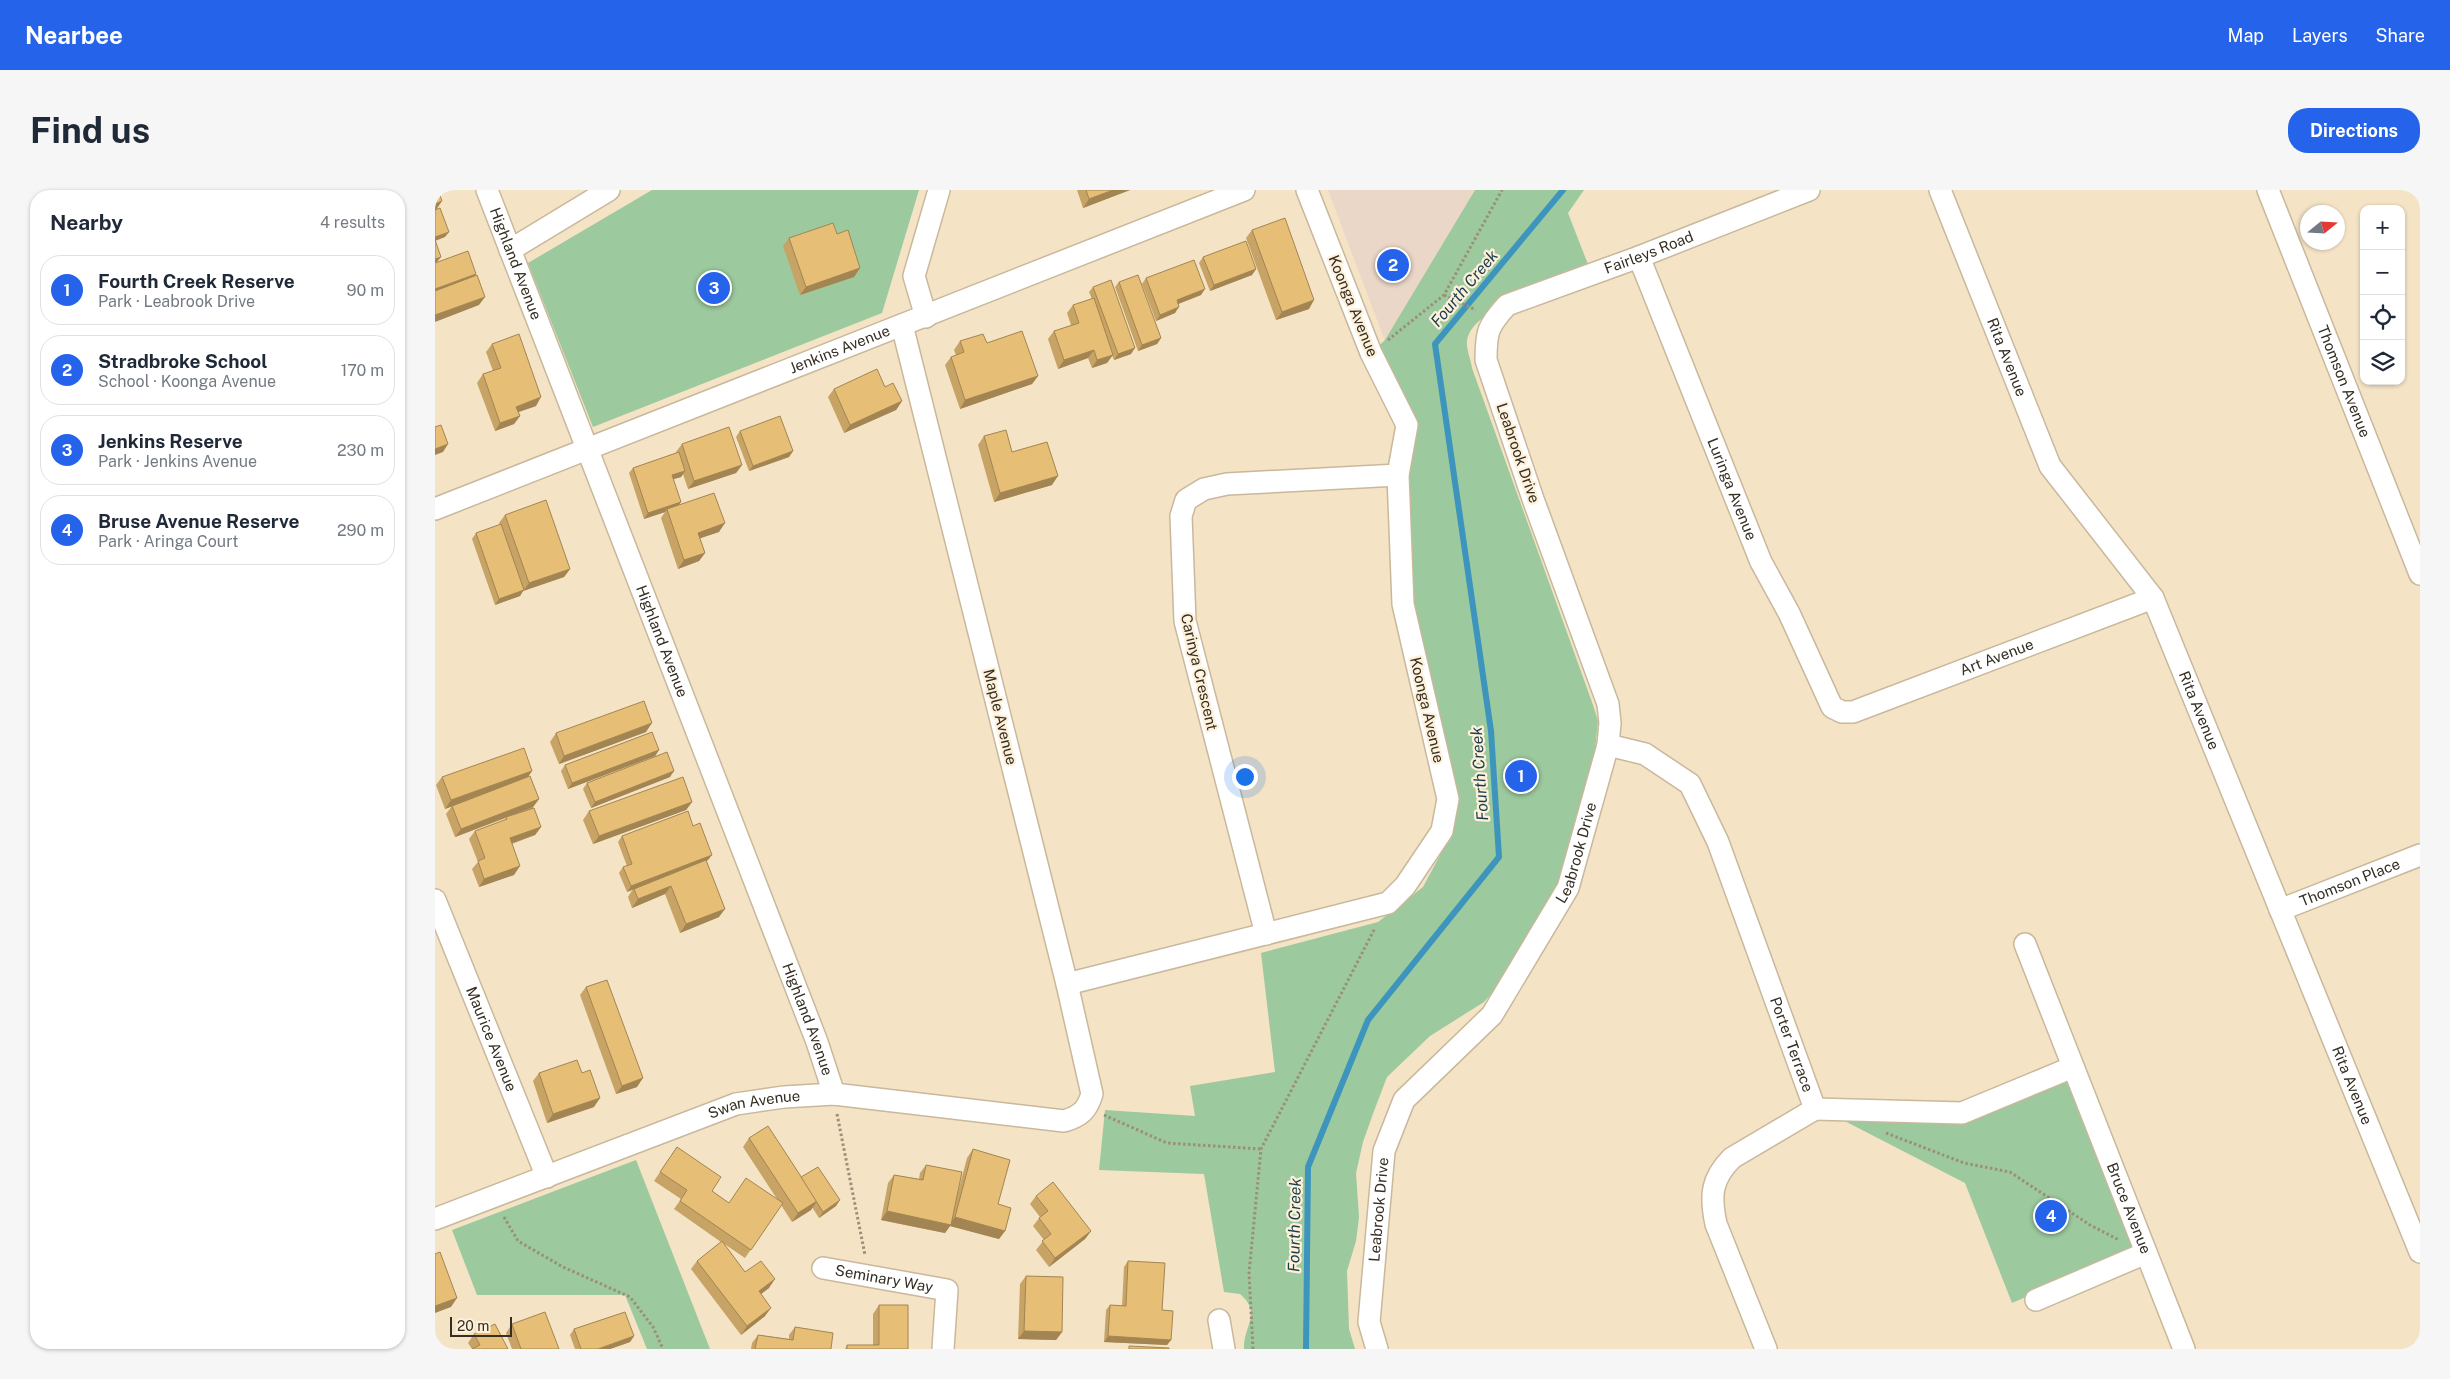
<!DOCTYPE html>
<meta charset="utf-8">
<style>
:root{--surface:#fff;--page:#f6f6f7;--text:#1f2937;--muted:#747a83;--line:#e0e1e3;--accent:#2563eb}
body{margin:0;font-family:"Public Sans",sans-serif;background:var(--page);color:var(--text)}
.controls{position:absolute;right:15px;top:15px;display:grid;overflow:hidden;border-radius:10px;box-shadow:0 1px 4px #0004}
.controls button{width:45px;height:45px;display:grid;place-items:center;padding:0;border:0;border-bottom:1px solid var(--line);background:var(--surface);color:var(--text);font:25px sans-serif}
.compass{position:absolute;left:1865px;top:15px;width:45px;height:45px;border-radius:50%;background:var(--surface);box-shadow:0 1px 4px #0004;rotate:72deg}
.scale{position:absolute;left:15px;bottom:12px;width:62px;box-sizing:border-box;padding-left:5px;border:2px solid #342e23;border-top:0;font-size:14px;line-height:18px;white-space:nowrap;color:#342e23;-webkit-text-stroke:4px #fef0d9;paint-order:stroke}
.you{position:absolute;left:809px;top:586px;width:18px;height:18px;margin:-12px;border:4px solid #fff;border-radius:50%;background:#1a73e8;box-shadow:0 0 0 8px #1a73e833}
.badge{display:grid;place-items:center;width:32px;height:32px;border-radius:50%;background:var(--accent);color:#fff;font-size:16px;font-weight:700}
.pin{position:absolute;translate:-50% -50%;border:2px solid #fff;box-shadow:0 1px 5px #0006}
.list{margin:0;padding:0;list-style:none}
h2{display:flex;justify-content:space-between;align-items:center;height:65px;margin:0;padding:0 20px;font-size:21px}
h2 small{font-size:16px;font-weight:400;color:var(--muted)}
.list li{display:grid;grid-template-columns:32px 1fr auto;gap:15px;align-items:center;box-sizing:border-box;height:70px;margin:0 10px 10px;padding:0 10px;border:1px solid var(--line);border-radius:20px}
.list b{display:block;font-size:19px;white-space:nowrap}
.list p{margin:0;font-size:16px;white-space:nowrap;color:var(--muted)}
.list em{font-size:16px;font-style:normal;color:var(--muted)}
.icon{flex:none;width:28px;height:28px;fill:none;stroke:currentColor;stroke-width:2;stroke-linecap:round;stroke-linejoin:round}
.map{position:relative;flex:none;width:1985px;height:1159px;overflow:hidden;border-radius:20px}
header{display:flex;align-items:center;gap:30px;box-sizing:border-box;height:70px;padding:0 25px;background:var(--accent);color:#fff}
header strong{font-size:24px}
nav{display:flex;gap:28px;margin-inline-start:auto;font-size:18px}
.intro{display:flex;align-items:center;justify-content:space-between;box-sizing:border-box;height:120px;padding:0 30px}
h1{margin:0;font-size:35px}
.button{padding:12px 22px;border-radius:20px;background:var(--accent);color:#fff;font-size:18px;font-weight:700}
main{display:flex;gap:30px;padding:0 30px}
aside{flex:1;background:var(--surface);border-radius:20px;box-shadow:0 1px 4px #0004}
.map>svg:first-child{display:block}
.education{fill:#ebd7c8}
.green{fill:#9cc99d}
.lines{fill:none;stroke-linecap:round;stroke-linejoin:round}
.stream{stroke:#3d95bd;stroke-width:6}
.street-casing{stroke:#c9b89c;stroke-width:24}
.path{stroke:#9b8f7a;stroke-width:3;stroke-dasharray:2.5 2.5;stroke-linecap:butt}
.street{stroke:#fff;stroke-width:21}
.wall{fill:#c7a365}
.shaded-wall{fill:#a28552}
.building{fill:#e7be75;stroke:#a28552}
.labels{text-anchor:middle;stroke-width:4.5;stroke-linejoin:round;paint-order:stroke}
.street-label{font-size:15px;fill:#342e23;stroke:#fef0d9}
.water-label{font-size:16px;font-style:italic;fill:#163d4e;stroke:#fef0d9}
</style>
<header>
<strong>Nearbee</strong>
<nav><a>Map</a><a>Layers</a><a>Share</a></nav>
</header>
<div class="intro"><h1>Find us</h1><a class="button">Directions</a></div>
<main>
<aside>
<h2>Nearby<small>4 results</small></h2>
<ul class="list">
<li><span class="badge">1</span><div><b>Fourth Creek Reserve</b><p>Park · Leabrook Drive</p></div><em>90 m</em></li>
<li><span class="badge">2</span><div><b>Stradbroke School</b><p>School · Koonga Avenue</p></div><em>170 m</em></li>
<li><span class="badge">3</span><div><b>Jenkins Reserve</b><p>Park · Jenkins Avenue</p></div><em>230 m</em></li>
<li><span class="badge">4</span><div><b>Bruse Avenue Reserve</b><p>Park · Aringa Court</p></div><em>290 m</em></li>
</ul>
</aside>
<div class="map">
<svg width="1985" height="1159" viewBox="0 0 1985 1159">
<rect width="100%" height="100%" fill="#f4e3c5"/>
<path class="education" d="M893 0H1040L950 151Z"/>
<g class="green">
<path d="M217 0H484L447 123 158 237 93 73Z"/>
<path d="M1040 0H1149L1133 23 1156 82C1127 92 1036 116 1032 151 1031 159 1036 170 1037 178L1158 515 1163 531 1160 561 1128 696 1073 785 1049 812 995 846 952 887 939 921 928 952 921 983 924 1027 921 1051 912 1081 914 1139 920 1159H809C808 1135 828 1124 805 1104L789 1102 769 984 664 980 670 920 760 926 755 896 840 882 826 763 943 732 988 697 1018 641 1023 611 968 414 971 233 936 163 950 150Z"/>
<path d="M1634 884 1703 1059 1577 1113 1530 993 1398 925 1530 929Z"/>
<path d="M201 970 275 1159H212L190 1105H42L17 1040Z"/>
</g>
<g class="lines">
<path class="stream" d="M871 1159 873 977 933 830 1064 667 1056 541 1000 154 1128 0"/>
<g class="street-casing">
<g id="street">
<path id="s1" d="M52 0 382 852 399 904"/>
<path id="s2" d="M1505 0 1615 276 1718 408 1985 1062"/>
<path id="s3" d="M1833 0 1985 384"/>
<path d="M75 60 174 0"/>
<path id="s4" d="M1204 67 1326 372 1354 423 1397 517 1407 522H1418L1718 408"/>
<path d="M491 127 479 86 504 0"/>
<path id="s5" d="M0 319 809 0"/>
<path id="s6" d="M1173 555 1210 564 1255 594 1283 652 1380 919 1297 968C1276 989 1275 1006 1281 1034L1331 1159"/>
<path id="s7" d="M0 710 112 987"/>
<path id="s8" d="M1845 720 1985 665"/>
<path d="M831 744 750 431 746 326 751 310 769 299 792 294 963 285"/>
<path id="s9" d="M1590 754 1749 1159"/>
<path d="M632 794 953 713 970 696 1007 641 1013 609 968 414 963 285 972 235 936 163 872 0"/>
<path d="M1380 919 1527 923 1638 877"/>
<path id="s10" d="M0 1029 301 914 349 907 399 904 629 931C646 926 652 920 657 904L632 794 467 135"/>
<path id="s11" d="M388 1078 512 1100 508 1159"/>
<path d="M1601 1110 1711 1063"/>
<path d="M784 1130 789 1159"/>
<path id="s12" d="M942 1159 934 1132 949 961 969 910 1057 825 1133 698 1173 555 1175 533 1173 514 1098 309 1051 170C1051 141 1053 136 1072 115L1204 67 1374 0"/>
</g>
</g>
<g class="path">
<path d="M1009 105 1041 120"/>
<path d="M953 150 1009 105 1067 0"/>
<path d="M402 924 430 1065"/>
<path d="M669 925 732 953 826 959"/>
<path d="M1451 943 1529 973 1575 982 1655 1035 1684 1050"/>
<path d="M69 1027 83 1051 128 1077 195 1107 218 1137 228 1159"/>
<path d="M818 1159 814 1083 826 959 940 738"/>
</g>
<use href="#street" class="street"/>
</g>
<g class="wall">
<path d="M642 0H695L648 18Z"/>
<path d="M817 40 874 119 841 130 811 48Z"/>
<path d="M402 44 425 78 419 87 365 105 348 56 354 48Z"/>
<path d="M768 67 821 79 817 85 775 101 764 73Z"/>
<path d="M711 88 766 105 743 114 740 123 721 131 707 94Z"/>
<path d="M684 92 726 148 722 154 703 161 680 97Z"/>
<path d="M658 97 696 164 679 170 677 165 672 173 657 178 653 168 623 179 613 149 619 141 636 135 632 123 638 115 657 109 654 102Z"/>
<path d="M525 151 552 153 603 186 597 194 525 219 510 175 516 167 521 165 519 160Z"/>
<path d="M57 154 101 216 83 222 85 226 79 234 60 241 42 193 48 184 58 181 51 162Z"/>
<path d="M450 197 467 211 461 220 409 243 393 207 399 199Z"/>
<path d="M305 241 358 261 354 267 314 281 301 247Z"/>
<path d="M549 246 617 295 559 312 543 255Z"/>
<path d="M247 254 307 275 301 283 253 299 248 284 246 287 238 289 244 315 284 342 265 348 270 363 264 371 243 379 226 328 230 322 209 329 194 283 198 278 241 263V262Z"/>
<path d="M70 325 135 379 129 387 88 401 85 406 60 415 37 349 41 343 65 335 64 333Z"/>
<path d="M211 542 124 574 115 552 121 543Z"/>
<path d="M224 560 220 566 133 599 126 581 130 575Z"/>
<path d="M97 581 93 586 104 609 98 617 106 637 100 645 77 654 79 685 44 697 37 679 43 672 34 649 40 641 69 631 71 628 20 647 11 624 17 616 10 619 1 595 7 587Z"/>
<path d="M235 587 156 618 148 599 152 593Z"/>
<path d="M257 612 251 620 158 654 148 630 154 621Z"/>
<path d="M258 636 273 670 271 671 284 727 245 743 230 704 197 718 193 707 198 699 192 702 184 683 188 677 192 676 183 652 187 646Z"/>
<path d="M151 797 202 897 181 904 145 805Z"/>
<path d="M104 883H147L159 917 112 933 98 891Z"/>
<path d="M314 948 366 987 401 1016 384 1028 377 1017 376 1020 357 1032 346 1015 310 1068 288 1053 310 1082 334 1098 326 1104 330 1126 306 1145 256 1079 262 1071 286 1052 239 1019 246 1009 219 991 242 957 277 1001 294 1013 342 1009 308 957Z"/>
<path d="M538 959 563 1014 570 1041 564 1049 515 1036 510 1043 446 1030 453 993 459 985 484 989 485 983 491 975 523 1002 532 968Z"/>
<path d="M601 1006 656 1041 650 1049 614 1077 601 1060 609 1050 598 1036 605 1027 595 1014Z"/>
<path d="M693 1071 727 1120 736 1150 732 1155 669 1152 671 1120 675 1115 687 1116 689 1077Z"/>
<path d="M591 1086 627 1142 621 1150 583 1149 585 1094Z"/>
<path d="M444 1115 473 1159H410L412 1155H438V1124Z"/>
<path d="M77 1134 124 1159H77L71 1143Z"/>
<path d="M360 1137 396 1159H316L317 1153 323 1145 354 1149V1145Z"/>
<path d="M139 1139 199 1146 195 1152 175 1159H140L135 1145Z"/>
<path d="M39 1144 73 1159H37L33 1153Z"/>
</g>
<g class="shaded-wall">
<path d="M678 0H695L648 18 654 9Z"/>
<path d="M7 11 1 20H0V14Z"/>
<path d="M14 42 10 47 0 51V47Z"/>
<path d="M6 67 2 72 0 73V69Z"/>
<path d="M425 78 419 87 365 105 371 97Z"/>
<path d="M821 79 817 85 775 101 779 95Z"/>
<path d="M41 84 35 92 0 105V99Z"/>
<path d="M770 99 766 105 738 116 742 110Z"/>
<path d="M50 107 44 115 0 132V125Z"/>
<path d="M879 110 874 119 841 130 847 122Z"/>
<path d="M744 117 740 123 721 131 725 125Z"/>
<path d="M726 148 722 154 703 161 707 155Z"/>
<path d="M700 158 696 164 679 170 683 164Z"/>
<path d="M659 160 653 168 623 179 629 170Z"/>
<path d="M678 165 672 173 657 178 662 170Z"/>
<path d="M603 186 597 194 525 219 530 210Z"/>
<path d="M106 207 101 216 75 225 81 217Z"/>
<path d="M467 211 461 220 409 243 415 235Z"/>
<path d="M85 226 79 234 60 241 65 233Z"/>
<path d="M13 254 8 262 0 265V259Z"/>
<path d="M358 261 354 267 314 281 318 276Z"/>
<path d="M307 275 301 283 253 299 259 291Z"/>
<path d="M250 281 246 287 233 291 237 285Z"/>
<path d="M623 286 617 295 559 312 565 303Z"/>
<path d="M246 312 242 318 232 319 230 322 209 329 213 323Z"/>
<path d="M290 333 284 342 257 351 263 343Z"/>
<path d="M270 363 264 371 243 379 249 370Z"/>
<path d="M135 379 129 387 88 401 85 406 60 415 64 409 89 400 94 393Z"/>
<path d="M217 533 211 542 124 574 129 566Z"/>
<path d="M224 560 220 566 133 599 137 593Z"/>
<path d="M97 581 91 590 10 619 16 610Z"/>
<path d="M239 581 235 587 156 618 160 612Z"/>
<path d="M104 609 98 617 20 647 26 639Z"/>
<path d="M257 612 251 620 158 654 164 646Z"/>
<path d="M106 637 100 645 69 656 75 648Z"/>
<path d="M277 665 273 670 192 702 196 696Z"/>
<path d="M85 676 79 685 44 697 49 689Z"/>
<path d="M236 696 230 704 197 718 203 709Z"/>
<path d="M290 719 284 727 245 743 251 734Z"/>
<path d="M208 888 202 897 181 904 187 896Z"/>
<path d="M165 908 159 917 112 933 118 924Z"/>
<path d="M405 1010 401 1016 384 1028 388 1022Z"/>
<path d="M382 1011 376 1020 357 1032 363 1023Z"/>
<path d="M452 1021 514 1034 520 1027 570 1041 564 1049 515 1036 510 1043 446 1030Z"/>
<path d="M656 1041 650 1049 614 1077 620 1068Z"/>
<path d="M340 1089 334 1098 318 1110 324 1101Z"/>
<path d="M22 1108 16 1117 0 1123V1116Z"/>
<path d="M336 1118 330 1126 306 1145 312 1136Z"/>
<path d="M589 1141 627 1142 621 1150 583 1149Z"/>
<path d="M199 1146 195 1152 175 1159H163Z"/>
<path d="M673 1146 736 1150 732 1155 669 1152Z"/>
</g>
<g class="building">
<path d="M0 0H3L7 11 0 14Z"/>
<path d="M651 0H678L654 9Z"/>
<path d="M5 18 14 42 0 47V20Z"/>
<path d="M850 28 879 110 847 122 817 40Z"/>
<path d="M398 33 402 44 413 40 425 78 371 97 354 48Z"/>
<path d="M0 50 6 67 0 69Z"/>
<path d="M811 51 821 79 779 95 768 67Z"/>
<path d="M33 61 41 84 0 99V73Z"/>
<path d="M759 70 770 99 742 110 744 117 725 125 711 88Z"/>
<path d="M42 85 50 107 0 125V101Z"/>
<path d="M703 85 726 148 707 155 684 92Z"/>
<path d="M676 90 700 158 683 164 658 97Z"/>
<path d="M659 108 678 165 662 170 659 160 629 170 619 141 644 133 638 115Z"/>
<path d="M587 141 603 186 530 210 516 167 529 162 525 151 548 144 552 153Z"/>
<path d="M84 144 106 207 81 217 85 226 65 233 48 184 66 178 57 154Z"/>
<path d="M442 179 450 197 458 193 467 211 415 235 399 199Z"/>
<path d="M345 226 358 261 318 276 305 241Z"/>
<path d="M6 235 13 254 0 259V237Z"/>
<path d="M294 237 307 275 259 291 247 254Z"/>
<path d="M571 240 577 262 612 252 623 286 565 303 549 246Z"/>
<path d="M244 262 250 281 237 285 246 312 213 323 198 278Z"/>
<path d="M279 303 290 333 263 343 270 363 249 370 232 319Z"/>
<path d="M111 310 135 379 94 393 70 325Z"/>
<path d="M66 334 89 400 64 409 41 343Z"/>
<path d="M209 511 217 533 129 566 121 543Z"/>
<path d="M217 542 224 560 137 593 130 575Z"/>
<path d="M89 558 97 581 16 610 7 587Z"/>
<path d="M232 562 239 581 160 612 152 593Z"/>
<path d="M95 586 104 609 26 639 17 616Z"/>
<path d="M248 587 257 612 164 646 154 621Z"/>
<path d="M99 618 106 637 75 648 85 676 49 689 43 671 50 668 40 641 72 629 71 627Z"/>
<path d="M253 621 258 636 265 633 277 665 196 696 188 677 197 674 187 646Z"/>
<path d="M271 670 290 719 251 734 236 696 203 709 199 699Z"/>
<path d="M172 790 208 888 187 896 151 797Z"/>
<path d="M142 870 147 883 155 880 165 908 118 924 104 883Z"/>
<path d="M333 936 382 1011 363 1023 314 948Z"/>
<path d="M242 957 286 987 277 1001 294 1013 311 988 348 1013 316 1060 245 1011 252 1000 225 982Z"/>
<path d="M538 959 575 970 563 1014 576 1018 570 1041 520 1027Z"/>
<path d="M491 975 527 982 516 1035 452 1021 459 985 488 990Z"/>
<path d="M383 977 405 1010 388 1022 366 987Z"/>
<path d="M618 992 656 1041 620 1068 607 1051 616 1044 604 1028 613 1021 601 1006Z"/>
<path d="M287 1051 310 1082 326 1071 340 1089 324 1101 336 1118 312 1136 262 1071Z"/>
<path d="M5 1062 22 1108 0 1116V1064Z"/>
<path d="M693 1071 730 1073 727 1120 738 1121 736 1150 673 1146 675 1115 691 1116Z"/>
<path d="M591 1086 628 1087 627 1142 589 1141Z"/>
<path d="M444 1115H473V1159H412V1155H444Z"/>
<path d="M110 1122 124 1159H86L77 1134Z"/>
<path d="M190 1122 199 1146 163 1159H146L139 1139Z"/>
<path d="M60 1134 73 1159H37L45 1155 39 1144Z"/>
<path d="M360 1137 398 1143 396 1159H320L323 1145 358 1150Z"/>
<path d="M694 1156 734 1158V1159H694Z"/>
</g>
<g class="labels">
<g class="street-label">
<text dy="5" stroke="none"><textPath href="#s12" startOffset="1292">Fairleys Road</textPath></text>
<text dy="5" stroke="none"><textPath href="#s1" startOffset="79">Highland Avenue</textPath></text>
<text transform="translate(918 116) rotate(68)" y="5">Koonga Avenue</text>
<text dy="5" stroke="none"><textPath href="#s5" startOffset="435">Jenkins Avenue</textPath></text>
<text dy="5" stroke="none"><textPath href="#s2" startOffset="180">Rita Avenue</textPath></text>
<text dy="5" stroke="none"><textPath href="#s3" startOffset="206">Thomson Avenue</textPath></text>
<text transform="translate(1083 263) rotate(71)" y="5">Leabrook Drive</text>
<text dy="5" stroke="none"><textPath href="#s4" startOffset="250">Luringa Avenue</textPath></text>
<text dy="5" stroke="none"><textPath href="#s1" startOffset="484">Highland Avenue</textPath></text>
<text dy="5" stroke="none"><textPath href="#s4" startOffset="666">Art Avenue</textPath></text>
<text transform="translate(764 482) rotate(77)" y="5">Carinya Crescent</text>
<text transform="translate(992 520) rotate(77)" y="5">Koonga Avenue</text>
<text dy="5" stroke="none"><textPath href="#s2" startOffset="586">Rita Avenue</textPath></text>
<text transform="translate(565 527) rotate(76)" y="5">Maple Avenue</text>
<text dy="5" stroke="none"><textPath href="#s12" startOffset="561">Leabrook Drive</textPath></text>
<text dy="5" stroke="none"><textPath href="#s8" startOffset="75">Thomson Place</textPath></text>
<text dy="5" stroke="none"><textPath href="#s1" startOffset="889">Highland Avenue</textPath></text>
<text dy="5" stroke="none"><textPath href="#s7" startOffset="150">Maurice Avenue</textPath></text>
<text dy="5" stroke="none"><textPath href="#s6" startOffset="372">Porter Terrace</textPath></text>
<text dy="5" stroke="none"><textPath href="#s2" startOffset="991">Rita Avenue</textPath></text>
<text dy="5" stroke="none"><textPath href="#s10" startOffset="340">Swan Avenue</textPath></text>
<text dy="5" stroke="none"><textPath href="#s9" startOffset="284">Bruce Avenue</textPath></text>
<text dy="5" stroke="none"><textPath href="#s12" startOffset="141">Leabrook Drive</textPath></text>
<text dy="5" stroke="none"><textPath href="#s11" startOffset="62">Seminary Way</textPath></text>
</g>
<g class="water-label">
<text transform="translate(1029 98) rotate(-50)" y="6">Fourth Creek</text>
<text transform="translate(1044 584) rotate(-94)" y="6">Fourth Creek</text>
<text transform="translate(859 1035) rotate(-89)" y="6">Fourth Creek</text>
</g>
</g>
</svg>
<div class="controls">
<button>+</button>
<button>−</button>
<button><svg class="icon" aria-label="locate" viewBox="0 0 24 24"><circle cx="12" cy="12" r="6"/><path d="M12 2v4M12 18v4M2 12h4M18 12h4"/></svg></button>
<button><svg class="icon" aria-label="layers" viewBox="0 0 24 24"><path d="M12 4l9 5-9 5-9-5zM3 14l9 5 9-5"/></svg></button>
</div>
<svg class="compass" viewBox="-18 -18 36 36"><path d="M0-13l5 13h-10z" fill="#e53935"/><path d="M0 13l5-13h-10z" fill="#747a83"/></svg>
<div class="scale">20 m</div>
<div class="you"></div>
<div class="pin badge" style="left:1086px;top:586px">1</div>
<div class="pin badge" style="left:958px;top:75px">2</div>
<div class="pin badge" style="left:279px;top:98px">3</div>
<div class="pin badge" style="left:1616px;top:1026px">4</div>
</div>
</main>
